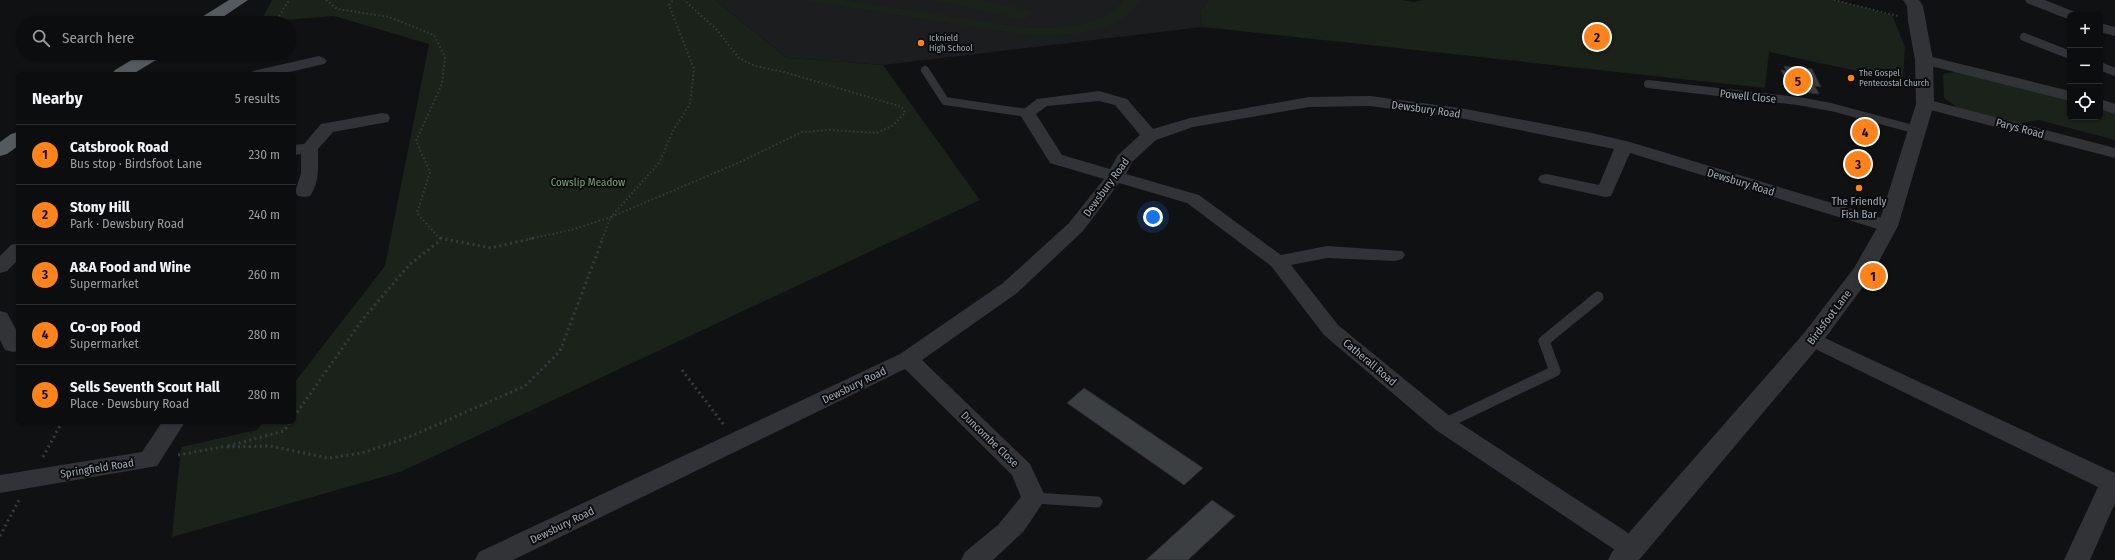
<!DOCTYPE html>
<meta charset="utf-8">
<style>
:root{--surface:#0c0d0e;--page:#151617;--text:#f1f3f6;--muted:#9a9c9e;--line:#2c2d2e;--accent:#ff831b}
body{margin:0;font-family:"Fira Sans Condensed",sans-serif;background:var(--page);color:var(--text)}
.controls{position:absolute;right:12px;top:12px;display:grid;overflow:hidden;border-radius:6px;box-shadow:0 1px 3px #0004}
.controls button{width:36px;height:36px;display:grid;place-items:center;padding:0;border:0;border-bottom:1px solid var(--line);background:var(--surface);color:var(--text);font:20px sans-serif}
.you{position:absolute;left:1153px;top:217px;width:14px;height:14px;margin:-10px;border:3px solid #fff;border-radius:50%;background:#1a73e8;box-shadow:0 0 0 6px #1a73e833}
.badge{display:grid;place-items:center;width:26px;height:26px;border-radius:50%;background:var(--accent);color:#111;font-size:13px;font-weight:700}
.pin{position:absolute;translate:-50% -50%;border:2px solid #fff;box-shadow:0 1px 4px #0006}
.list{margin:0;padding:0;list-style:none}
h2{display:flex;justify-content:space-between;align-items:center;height:52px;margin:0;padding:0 16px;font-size:17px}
h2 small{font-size:13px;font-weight:400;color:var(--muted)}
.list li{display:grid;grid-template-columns:26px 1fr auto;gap:12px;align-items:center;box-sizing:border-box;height:60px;padding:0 16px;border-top:1px solid var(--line)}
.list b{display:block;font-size:15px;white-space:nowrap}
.list p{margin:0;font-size:13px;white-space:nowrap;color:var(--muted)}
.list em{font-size:13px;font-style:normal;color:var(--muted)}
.icon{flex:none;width:22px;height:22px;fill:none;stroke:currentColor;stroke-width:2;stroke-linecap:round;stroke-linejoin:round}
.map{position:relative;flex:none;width:2115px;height:560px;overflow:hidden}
.search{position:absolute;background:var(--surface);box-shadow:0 1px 3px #0004;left:16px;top:16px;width:280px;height:44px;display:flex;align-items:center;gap:10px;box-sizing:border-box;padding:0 14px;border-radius:22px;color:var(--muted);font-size:15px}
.panel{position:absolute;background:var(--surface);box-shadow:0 1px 3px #0004;left:16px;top:72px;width:280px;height:352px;border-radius:6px}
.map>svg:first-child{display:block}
.built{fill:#1c1d1f}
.green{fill:#1b221a}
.building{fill:#3c3f42;stroke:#2a2b2e}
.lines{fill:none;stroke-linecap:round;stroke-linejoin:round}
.path-far1{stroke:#373b3e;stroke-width:2;stroke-dasharray:1.5 2.5;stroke-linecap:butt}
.path{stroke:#373b3e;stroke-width:3;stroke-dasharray:2 3.5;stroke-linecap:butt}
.service-far1{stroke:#313337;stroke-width:8}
.service{stroke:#313337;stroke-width:11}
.minor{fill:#313337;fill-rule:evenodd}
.tertiary{fill:#313337;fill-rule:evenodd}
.trunk{fill:#545a60;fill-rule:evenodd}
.poi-dot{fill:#ff831b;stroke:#0b0c0d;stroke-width:1.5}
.labels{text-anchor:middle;stroke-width:4;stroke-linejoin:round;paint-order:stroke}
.far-poi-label{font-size:9px;fill:#a0aab4;stroke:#0b0c0d;text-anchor:start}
.street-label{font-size:11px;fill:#a0aab4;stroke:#0b0c0d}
.park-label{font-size:11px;fill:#7ba274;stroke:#0b0c0d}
.poi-label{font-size:11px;fill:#a0aab4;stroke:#0b0c0d}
</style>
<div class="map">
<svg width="2115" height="560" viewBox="0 0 2115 560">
<rect width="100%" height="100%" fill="#101112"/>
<path class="built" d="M715 0H1209L1200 11 1202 27 883 65 787 58Z"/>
<g class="green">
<path d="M272 0H715L787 58 883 65 980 200 400 472 172 537 181 447 257 430 263 422H294V383L385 266 429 44 334 16 260 22Z"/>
<path d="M803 0H841L1022 27C1051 30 1105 28 1123 0H1139C1123 36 1053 37 1020 34Z"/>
<path d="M933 0H980L1033 11 1024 20Z"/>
<path d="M1209 0H1403L1414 2 1423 0H1835L1892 15 1905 47 1903 78 1862 72 1769 52 1765 88 1202 27 1200 11Z"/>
<path d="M1960 71 2070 99V117H2100V107L2115 114V140L2039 120 2016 124 1959 109 1944 98 1943 74Z"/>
</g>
<g class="building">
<path d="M1784 66 1812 69 1821 87 1815 86 1819 94 1791 91 1781 70 1786 71Z"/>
<path d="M1084 388 1203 468 1184 485 1067 403Z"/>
<path d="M1212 500 1235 516 1188 560H1146Z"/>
</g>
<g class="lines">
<g class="path-far1">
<path d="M326 0 337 9 389 17 434 35 445 57 442 84 416 141 430 172 417 213 440 239"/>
<path d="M1834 0 1898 16"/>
<path d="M275 23 289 0"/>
<path d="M254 60 258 53"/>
<path d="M529 239 571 230 611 217 659 163 674 129 690 104 694 69 669 5 673 0"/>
<path d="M602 239 611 217 738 163 802 132 830 130 877 133 892 126 905 113 902 107 784 72 755 66 739 58 716 29 684 0"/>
</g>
<g class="path">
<path d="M440 238 491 248 534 238"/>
<path d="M682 370 724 425"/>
<path d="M294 417 362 320 410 264 441 240"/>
<path d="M228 446 284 431 290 422"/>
<path d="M178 455 222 447 270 446 328 458 362 453 409 437 525 386 560 351 603 238"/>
<path d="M43 457 62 422"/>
<path d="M0 536 19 500"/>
</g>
<g class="service-far1">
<path d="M2024 37 2070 55"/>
<path d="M2100 66 2115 72"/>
<path d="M925 70 945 101 1027 113"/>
<path d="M1648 84 1798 101 1831 107 1917 130"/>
</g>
<g class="service">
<path d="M1444 424 1555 371 1544 341 1598 297"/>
<path d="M1034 498 1097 502"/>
</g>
<g class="minor">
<path d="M2025 0H2045L2075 12 2077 15H2070V19L2065 18 2027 3Z"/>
<path d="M2100 23 2115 27V36L2100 32Z"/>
<path d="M1924 55 2070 91V101L1919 63 1916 60 1919 57Z"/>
<path d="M319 56 324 58 327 61 324 64 281 74H251L253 71Z"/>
<path d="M1099 91 1127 99 1153 129 1190 118 1309 97 1370 96 1460 108 1592 133 1630 142 1895 222 1897 226 1895 230 1888 232 1881 230 1630 153 1611 196 1605 197 1547 184 1541 183 1538 179 1541 175 1547 174 1599 185 1614 149 1460 118 1370 106 1309 107 1193 127 1156 140 1132 162 1126 174 1199 195 1281 255 1327 246 1402 251 1405 255 1402 259 1395 261 1327 258 1291 265 1338 325 1452 418 1642 542 1646 549 1642 556 1633 559 1624 556 1436 430 1324 335 1271 266 1187 203 1119 183 1083 231 1017 293 922 360 1030 464 1046 498 1024 531 993 560H961L965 552 998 525 1021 497 1012 475 905 369 513 560H475L479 552 900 354 1003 283 1069 223 1104 179 1050 163 1019 113 1037 99ZM1099 101 1115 105 1140 135 1118 155 1110 169 1062 155 1036 114 1047 106Z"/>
<path d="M1925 99 2115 148V158L1919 107 1917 104 1919 101Z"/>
<path d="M2100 99 2115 104V114L2100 109Z"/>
<path d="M382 113 388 114 390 118 388 122 333 132 318 149C318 165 320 182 310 196L304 197 298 196 295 192 301 173V154L294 155V145L304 144 321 124Z"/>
<path d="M18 243V260L7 271 0 273V256L11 245Z"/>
<path d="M0 311 7 313 18 333V351L13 352 5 350 0 340Z"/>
<path d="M1812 332 2115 473V503L2090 560H2064L2098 487 1805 344 1801 339 1805 334Z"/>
<path d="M162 422H185L157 466 0 493V475L142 452Z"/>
</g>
<path class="tertiary" d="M1903 0H1919L1923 6 1933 60 1934 104 1898 226 1871 276 1820 345 1639 560H1608L1612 552 1804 333 1854 268 1878 226 1916 104 1915 60 1908 21 1907 6Z"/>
<g class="trunk">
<path d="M229 0H248L214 23H195L197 20Z"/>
<path d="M143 53H163L161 57 133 74H112L115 70Z"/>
<path d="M18 132V146L7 154 0 156V142L11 134Z"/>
</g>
</g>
<g class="poi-dot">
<circle cx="921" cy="43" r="4"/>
<circle cx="1851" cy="78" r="4"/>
<circle cx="1859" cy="188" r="4"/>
</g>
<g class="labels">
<g class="far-poi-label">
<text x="929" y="41">Icknield<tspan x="929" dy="10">High School</tspan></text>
<text x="1859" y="76">The Gospel<tspan x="1859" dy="10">Pentecostal Church</tspan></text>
</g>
<g class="street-label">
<text transform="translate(1748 96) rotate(6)" y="4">Powell Close</text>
<text transform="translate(1426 109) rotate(8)" y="4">Dewsbury Road</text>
<text transform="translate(2020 128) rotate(15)" y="4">Parys Road</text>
<text transform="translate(1741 182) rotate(17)" y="4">Dewsbury Road</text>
<text transform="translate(1106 187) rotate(-54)" y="4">Dewsbury Road</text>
<text transform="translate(1829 317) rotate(-53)" y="4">Birdsfoot Lane</text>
<text transform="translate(1370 362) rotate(40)" y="4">Catherall Road</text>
<text transform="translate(854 385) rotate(-26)" y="4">Dewsbury Road</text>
<text transform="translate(990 439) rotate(44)" y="4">Duncombe Close</text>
<text transform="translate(97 468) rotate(-9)" y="4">Springfield Road</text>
<text transform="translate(562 525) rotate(-26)" y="4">Dewsbury Road</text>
</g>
<g class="park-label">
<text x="588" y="186">Cowslip Meadow</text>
</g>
<g class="poi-label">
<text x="1859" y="205">The Friendly<tspan x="1859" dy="13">Fish Bar</tspan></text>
</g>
</g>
</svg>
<div class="controls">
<button>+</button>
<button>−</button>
<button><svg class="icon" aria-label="locate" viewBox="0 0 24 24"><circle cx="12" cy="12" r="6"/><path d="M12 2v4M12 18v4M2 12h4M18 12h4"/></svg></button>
</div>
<div class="you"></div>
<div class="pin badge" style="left:1873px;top:276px">1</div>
<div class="pin badge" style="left:1597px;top:37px">2</div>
<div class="pin badge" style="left:1858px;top:164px">3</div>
<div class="pin badge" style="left:1865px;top:132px">4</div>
<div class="pin badge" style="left:1798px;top:81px">5</div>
<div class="search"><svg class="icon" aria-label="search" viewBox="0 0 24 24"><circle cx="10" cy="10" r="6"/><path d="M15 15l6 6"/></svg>Search here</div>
<section class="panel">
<h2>Nearby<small>5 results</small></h2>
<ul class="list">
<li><span class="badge">1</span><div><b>Catsbrook Road</b><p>Bus stop · Birdsfoot Lane</p></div><em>230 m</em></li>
<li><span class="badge">2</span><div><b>Stony Hill</b><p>Park · Dewsbury Road</p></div><em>240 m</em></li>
<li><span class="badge">3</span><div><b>A&amp;A Food and Wine</b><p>Supermarket</p></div><em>260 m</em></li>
<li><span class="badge">4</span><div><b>Co-op Food</b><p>Supermarket</p></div><em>280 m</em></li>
<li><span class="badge">5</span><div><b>Sells Seventh Scout Hall</b><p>Place · Dewsbury Road</p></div><em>280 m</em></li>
</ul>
</section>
</div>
